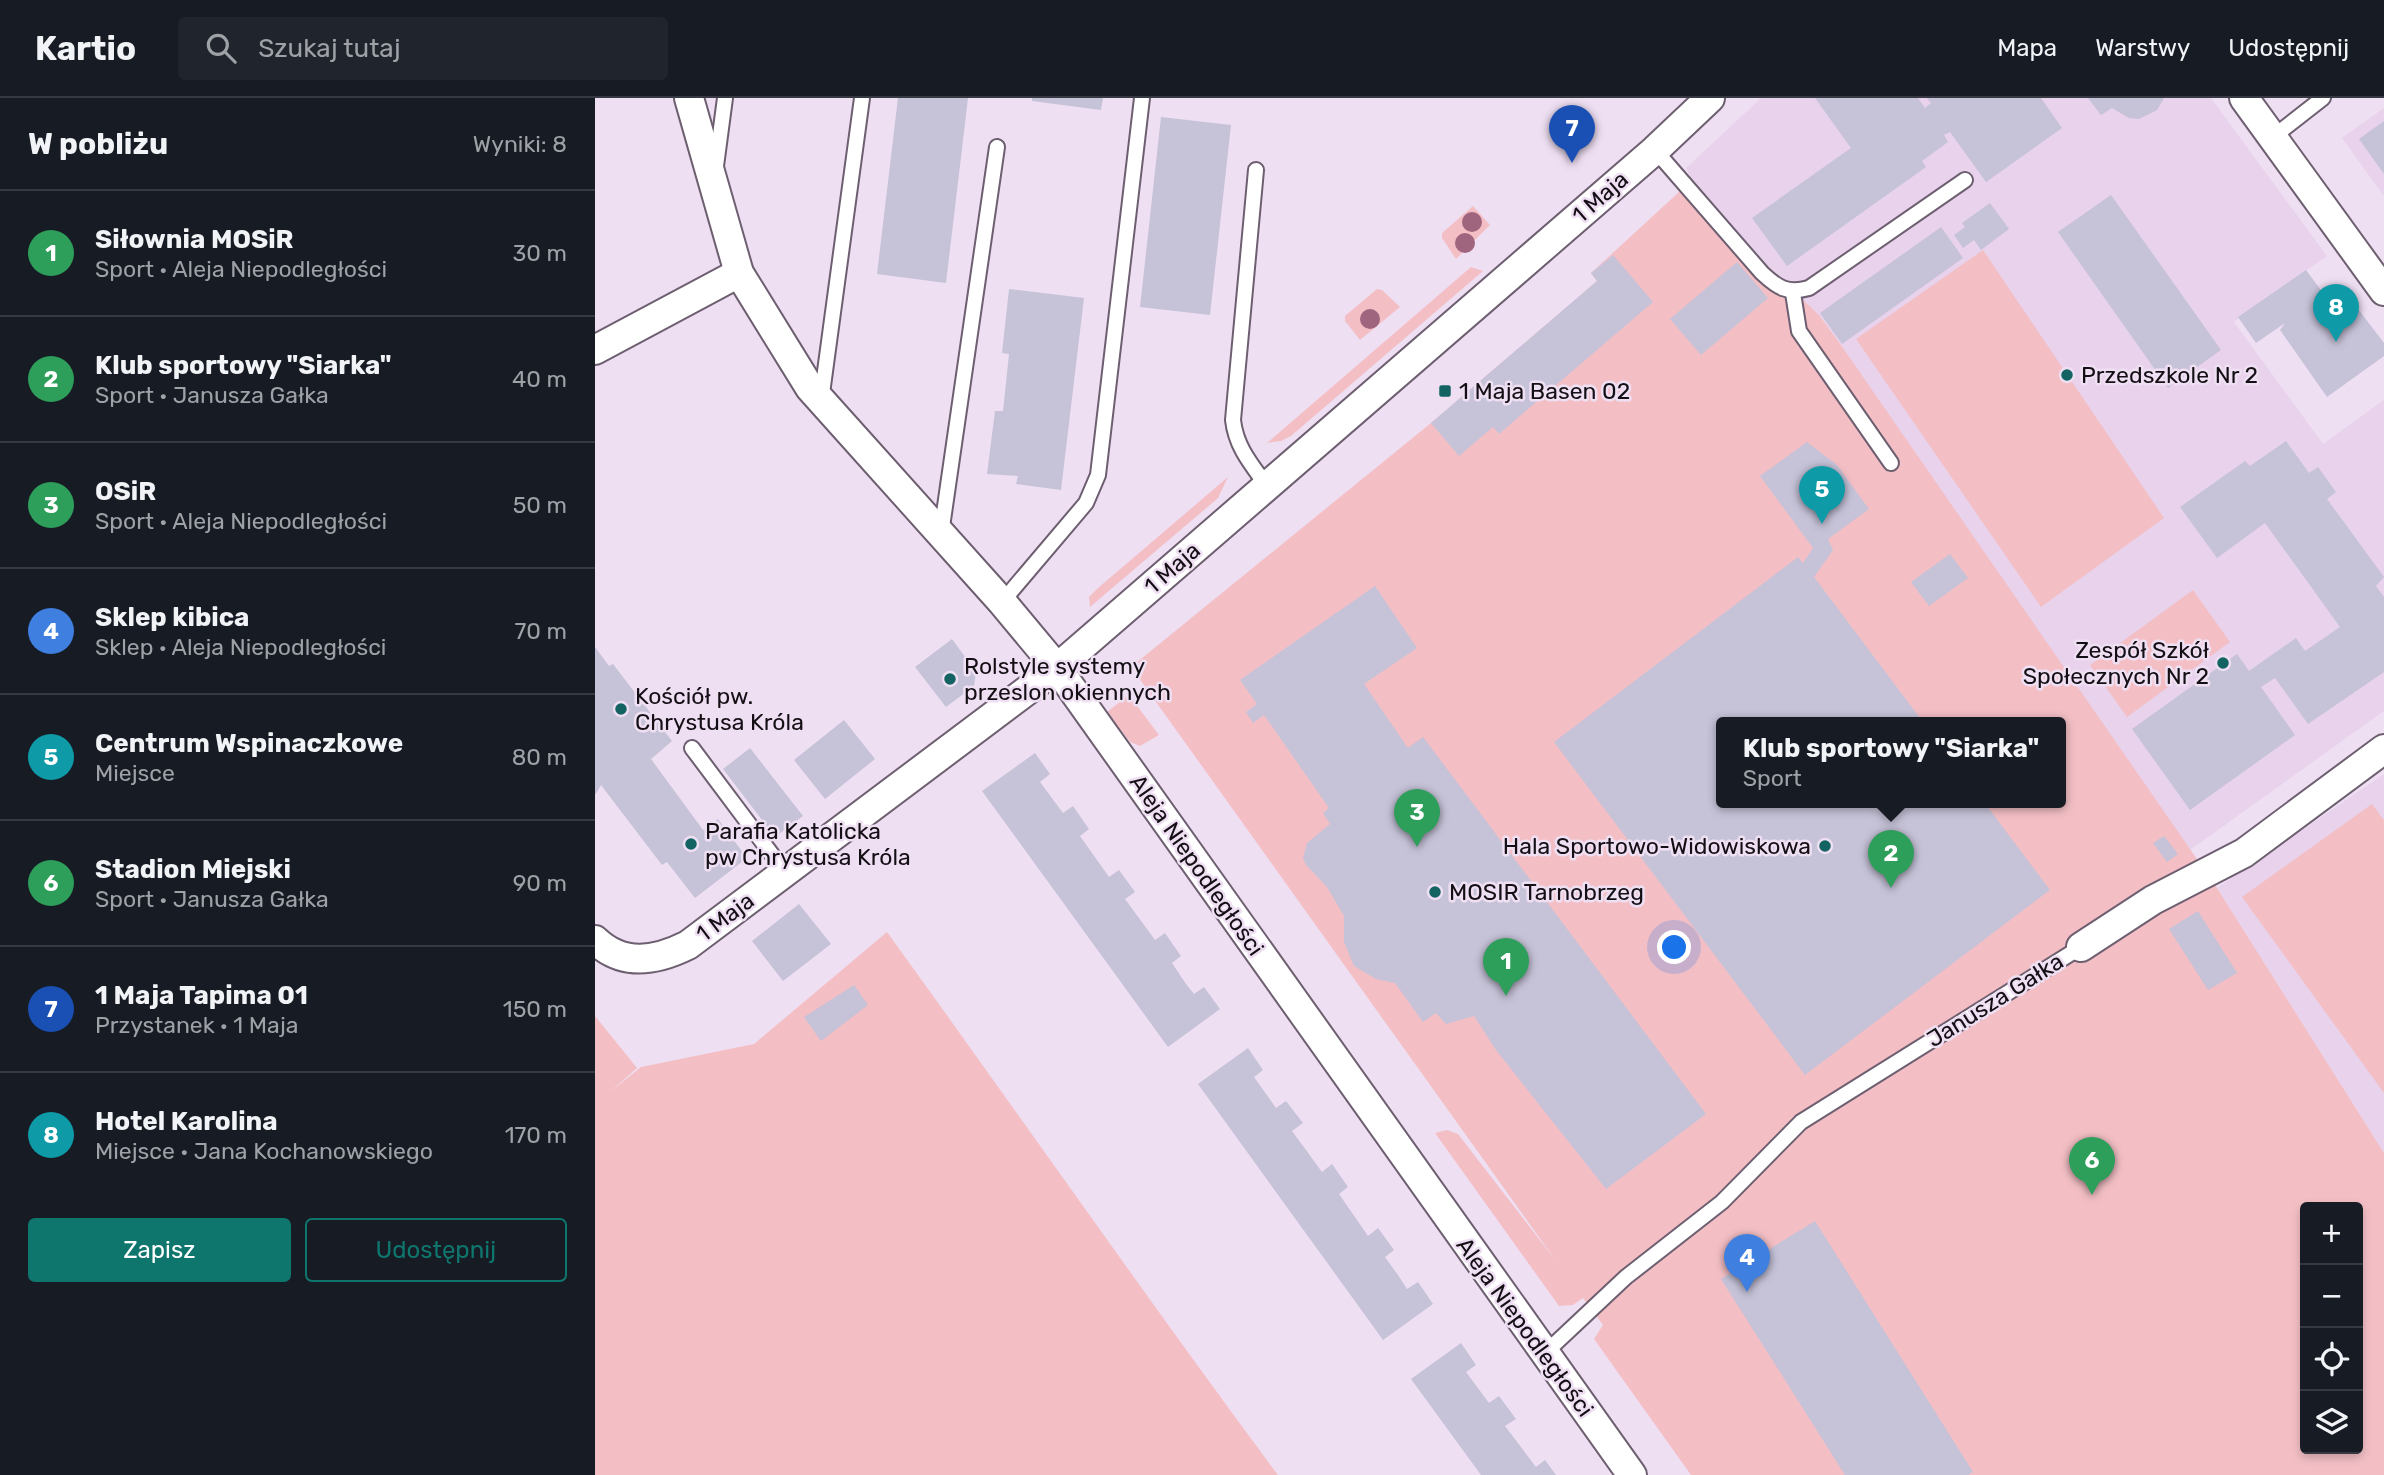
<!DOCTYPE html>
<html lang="pl">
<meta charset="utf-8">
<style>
:root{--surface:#171b24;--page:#20242c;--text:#f1f3f6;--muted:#9ea1a6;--line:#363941;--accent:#0f766e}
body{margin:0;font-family:Rubik,sans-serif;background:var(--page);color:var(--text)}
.controls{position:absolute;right:21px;bottom:21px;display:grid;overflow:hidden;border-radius:7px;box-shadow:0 4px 10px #0003}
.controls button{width:63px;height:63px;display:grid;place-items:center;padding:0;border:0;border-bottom:2px solid var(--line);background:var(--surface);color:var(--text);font:35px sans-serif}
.you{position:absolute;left:1080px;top:850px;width:24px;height:24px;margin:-18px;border:5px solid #fff;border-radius:50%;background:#1a73e8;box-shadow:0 0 0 10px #1a73e833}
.badge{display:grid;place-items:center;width:46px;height:46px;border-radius:50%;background:var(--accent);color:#fff;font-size:23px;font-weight:700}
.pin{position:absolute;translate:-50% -58px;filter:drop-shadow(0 2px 4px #0008)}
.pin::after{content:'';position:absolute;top:37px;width:24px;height:21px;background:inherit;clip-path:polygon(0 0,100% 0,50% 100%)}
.popup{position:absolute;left:1121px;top:619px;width:350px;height:91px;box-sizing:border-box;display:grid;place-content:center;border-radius:7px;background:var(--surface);filter:drop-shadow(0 2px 5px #0005);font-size:23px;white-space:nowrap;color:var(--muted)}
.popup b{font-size:26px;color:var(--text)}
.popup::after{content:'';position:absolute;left:50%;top:100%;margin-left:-14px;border:14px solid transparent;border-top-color:var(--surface)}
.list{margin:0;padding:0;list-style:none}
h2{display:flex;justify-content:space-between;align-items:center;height:91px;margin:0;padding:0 28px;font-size:30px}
h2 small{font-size:23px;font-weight:400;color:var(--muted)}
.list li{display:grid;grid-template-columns:46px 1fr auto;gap:21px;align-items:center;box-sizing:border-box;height:126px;padding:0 28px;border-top:2px solid var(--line)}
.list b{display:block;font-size:26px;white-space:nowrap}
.list p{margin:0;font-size:23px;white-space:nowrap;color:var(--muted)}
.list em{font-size:23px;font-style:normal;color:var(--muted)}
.actions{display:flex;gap:14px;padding:21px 28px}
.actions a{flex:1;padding:16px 0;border:2px solid var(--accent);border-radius:7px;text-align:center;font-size:24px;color:var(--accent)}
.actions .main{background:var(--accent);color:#fff}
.icon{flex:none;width:38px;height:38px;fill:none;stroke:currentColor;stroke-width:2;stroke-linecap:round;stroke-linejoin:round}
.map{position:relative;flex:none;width:1789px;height:1377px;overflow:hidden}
header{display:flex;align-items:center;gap:42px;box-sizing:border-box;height:98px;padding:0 35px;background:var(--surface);border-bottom:2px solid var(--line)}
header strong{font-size:33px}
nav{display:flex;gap:38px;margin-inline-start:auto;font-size:24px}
.search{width:490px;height:63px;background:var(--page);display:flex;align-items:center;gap:18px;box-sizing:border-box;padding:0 24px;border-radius:7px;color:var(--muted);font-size:26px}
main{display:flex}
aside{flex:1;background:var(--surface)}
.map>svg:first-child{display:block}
.built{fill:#e8d2ec}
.green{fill:#f3bfc5;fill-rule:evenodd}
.building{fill:#c6c2d8}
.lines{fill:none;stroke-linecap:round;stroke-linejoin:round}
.lane-casing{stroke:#6d5f70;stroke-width:18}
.street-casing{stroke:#6d5f70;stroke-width:32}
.lane{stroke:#fff;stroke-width:14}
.street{stroke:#fff;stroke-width:28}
.tree{fill:#9f647e}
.poi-dot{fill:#136363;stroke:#efdff3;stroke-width:2.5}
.labels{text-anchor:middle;stroke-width:5;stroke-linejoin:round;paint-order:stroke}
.street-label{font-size:23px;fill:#140f15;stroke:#efdff3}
.poi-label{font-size:23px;fill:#140f15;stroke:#efdff3;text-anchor:start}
</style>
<header>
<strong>Kartio</strong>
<div class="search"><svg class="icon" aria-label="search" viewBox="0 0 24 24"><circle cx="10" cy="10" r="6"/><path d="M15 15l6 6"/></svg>Szukaj tutaj</div>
<nav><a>Mapa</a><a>Warstwy</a><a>Udostępnij</a></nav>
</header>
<main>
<aside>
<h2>W pobliżu<small>Wyniki: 8</small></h2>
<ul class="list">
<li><span class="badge" style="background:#2e9e5b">1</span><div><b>Siłownia MOSiR</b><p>Sport · Aleja Niepodległości</p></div><em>30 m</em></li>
<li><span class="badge" style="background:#2e9e5b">2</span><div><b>Klub sportowy &quot;Siarka&quot;</b><p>Sport · Janusza Gałka</p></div><em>40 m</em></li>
<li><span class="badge" style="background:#2e9e5b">3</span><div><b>OSiR</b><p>Sport · Aleja Niepodległości</p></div><em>50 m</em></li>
<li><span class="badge" style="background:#3f7fe0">4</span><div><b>Sklep kibica</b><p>Sklep · Aleja Niepodległości</p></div><em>70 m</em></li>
<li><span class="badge" style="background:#0f9aa8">5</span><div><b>Centrum Wspinaczkowe</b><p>Miejsce</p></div><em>80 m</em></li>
<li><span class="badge" style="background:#2e9e5b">6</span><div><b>Stadion Miejski</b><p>Sport · Janusza Gałka</p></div><em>90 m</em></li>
<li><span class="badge" style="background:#1a4fb4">7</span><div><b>1 Maja Tapima 01</b><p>Przystanek · 1 Maja</p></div><em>150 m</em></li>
<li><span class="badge" style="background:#0f9aa8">8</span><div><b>Hotel Karolina</b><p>Miejsce · Jana Kochanowskiego</p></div><em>170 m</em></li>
</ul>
<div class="actions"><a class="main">Zapisz</a><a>Udostępnij</a></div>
</aside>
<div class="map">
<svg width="1789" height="1377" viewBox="0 0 1789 1377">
<rect width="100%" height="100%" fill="#efdff3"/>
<g class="built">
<path d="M1166 0H1616L1732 158 1639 224 1728 346 1789 302V613L1595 752 1224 217 1157 153 1097 82 1091 70Z"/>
<path d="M1789 10V98L1747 40Z"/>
<path d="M1789 676V1055L1622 790Z"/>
</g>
<g class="green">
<path d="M1097 82 1157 153 1224 217 1248 250 1622 790 1789 1055V1377H1096L999 1241 1008 1227 988 1200 978 1207 964 1208 840 1035 852 1032 863 1036 961 1163 536 569 836 325 1002 183 996 175ZM1126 624H1466V704H1126ZM1710 1109H1763V1351H1710Z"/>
<path d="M878 108 895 127 861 161 847 140V135Z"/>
<path d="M1388 152 1569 420 1446 509 1261 241Z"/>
<path d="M876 169 888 173 696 338 686 343 672 345Z"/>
<path d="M782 191 787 192 805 209 765 242 750 223V218Z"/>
<path d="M633 379 623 400 495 509 494 499 503 490Z"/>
<path d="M1598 492 1635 544 1532 619 1495 567Z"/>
<path d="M534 597 564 637 545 648 535 644 512 614Z"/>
<path d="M1777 706 1789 722V995L1647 799Z"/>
<path d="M292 834C423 1015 550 1198 683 1377H0V918L42 970 15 994 46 969 159 946Z"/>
</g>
<g class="building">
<path d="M303 0H373L351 185 282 176Z"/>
<path d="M437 0H508L506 12 437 3Z"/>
<path d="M1220 0H1323L1330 10 1336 5 1332 0H1446L1467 30 1391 84 1355 34 1349 37 1353 44 1327 63 1331 69 1192 168 1157 120 1256 50Z"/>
<path d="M1493 0H1569L1562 12 1544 21 1534 20 1517 10 1506 17Z"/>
<path d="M566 19 636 27 615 217 545 209Z"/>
<path d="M1789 23V76L1764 41Z"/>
<path d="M1516 97 1626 252 1573 290 1463 134Z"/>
<path d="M1395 105 1414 131 1386 152 1379 142 1368 150 1359 137 1370 129 1367 125Z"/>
<path d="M1346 129 1368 160 1247 246 1225 215Z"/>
<path d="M1018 157 1058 204 904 336 898 329 864 358 836 325 1002 183 996 175Z"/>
<path d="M1142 164 1173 200 1106 257 1075 221Z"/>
<path d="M1711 172 1731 199 1747 190 1789 245V258L1732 299 1685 232 1690 225 1661 245 1643 219Z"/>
<path d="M414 191 489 200 466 392 421 386 423 378 392 376 400 313H408L414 256 407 255Z"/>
<path d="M1691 343 1714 375 1723 369 1741 394 1732 401 1789 479 1781 488 1789 499V574L1713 626 1680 580 1666 589 1700 637 1595 712 1537 631 1642 556 1654 573 1701 540 1710 553 1745 529 1670 425 1622 460 1585 409 1650 363 1655 368Z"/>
<path d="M1212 344 1242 367 1274 411 1233 441 1238 452 1219 479 1328 624H1126V704H1389L1455 792 1210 977 959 644 1203 459 1208 465 1218 450 1165 378Z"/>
<path d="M1355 456 1373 480 1334 508 1316 484Z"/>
<path d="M780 488 822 550 769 586 813 650 828 639 1111 1016 1011 1091 901 952 879 918 851 926 841 915 828 924 800 885 781 881 759 868 749 844V818L732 789 711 767 708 760 712 745 735 726 728 715 734 710 669 617 658 625 651 614 662 606 645 582Z"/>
<path d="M357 541 381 574 379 588 351 609 320 569Z"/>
<path d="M0 549 14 568 18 566 77 643 56 661 108 732 123 721 152 760 100 800 72 764 67 767 6 687 0 697Z"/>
<path d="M249 622 280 661 230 701 199 662Z"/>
<path d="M155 650 208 718 180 739 128 671Z"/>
<path d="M440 655 455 676 445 684 468 715 478 708 494 731 485 738 514 779 524 772 540 794 530 801 560 842 570 835 586 858 577 865 591 886 599 896 609 889 625 911 573 949 387 693Z"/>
<path d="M1569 738 1583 756 1572 764 1558 745Z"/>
<path d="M204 806 236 846 188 883 157 843Z"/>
<path d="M1603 813 1642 875 1613 892 1574 831Z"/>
<path d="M259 887 273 907 226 943 209 919Z"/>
<path d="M653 950 668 972 659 979 681 1010 691 1003 708 1025 697 1033 727 1074 737 1066 753 1089 744 1096 773 1138 783 1130 799 1152 790 1159 805 1180 812 1191 823 1184 838 1206 788 1242 603 986Z"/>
<path d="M1220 1123 1378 1374 1373 1377H1250L1126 1181Z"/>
<path d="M866 1245 881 1267 871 1274 894 1305 904 1298 921 1321 910 1328 941 1369 950 1362 961 1377H886L816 1281Z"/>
</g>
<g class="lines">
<g class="lane-casing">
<g id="lane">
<path d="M1678 39 1728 0"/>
<path d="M1060 52 1167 175C1183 190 1192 196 1214 190L1370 82"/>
<path d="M121 68 130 0"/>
<path d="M661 72 638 322C641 349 656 366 672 388"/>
<path d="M1198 195 1204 233 1296 365"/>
<path d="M226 303 267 0"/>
<path d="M346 436 402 49"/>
<path d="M407 504 491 405 503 377 547 0"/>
<path d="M97 650 190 774"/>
<path d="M949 1256 1031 1179 1127 1104 1206 1024 1486 849"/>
</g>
</g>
<g class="street-casing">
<g id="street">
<path d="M94 0 144 175 215 290 407 504 462 570 1037 1377"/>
<path d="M1649 0 1789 193"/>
<path d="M0 252 144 175"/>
<path d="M0 842C28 869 61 863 93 847L462 570 1060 52 1115 0"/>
<path d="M1486 849 1558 802 1649 755 1789 651"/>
</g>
</g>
<use href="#lane" class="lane"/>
<use href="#street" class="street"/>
</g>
<g class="tree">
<circle cx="877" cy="124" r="10"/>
<circle cx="870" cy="145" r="10"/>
<circle cx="775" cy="221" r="10"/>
</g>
<g class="poi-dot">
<circle cx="1472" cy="277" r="7"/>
<rect x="843" y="286" width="14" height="14" rx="3.5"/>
<circle cx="1628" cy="565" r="7"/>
<circle cx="355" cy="581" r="7"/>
<circle cx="26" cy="611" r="7"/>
<circle cx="96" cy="746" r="7"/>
<circle cx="1230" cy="748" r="7"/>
<circle cx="840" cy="794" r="7"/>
</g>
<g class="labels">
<g class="street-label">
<text transform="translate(1005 99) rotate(-41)" y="8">1 Maja</text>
<text transform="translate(577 470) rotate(-41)" y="8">1 Maja</text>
<text transform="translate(602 767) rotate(55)" y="8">Aleja Niepodległości</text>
<text transform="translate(130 819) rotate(-37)" y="8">1 Maja</text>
<text transform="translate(1400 902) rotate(-32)" y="8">Janusza Gałka</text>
<text transform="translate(930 1229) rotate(54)" y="8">Aleja Niepodległości</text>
</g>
<g class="poi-label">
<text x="1486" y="285">Przedszkole Nr 2</text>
<text x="864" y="301">1 Maja Basen 02</text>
<text x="1614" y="560" text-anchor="end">Zespół Szkół<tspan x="1614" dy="26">Społecznych Nr 2</tspan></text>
<text x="369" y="576">Rolstyle systemy<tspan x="369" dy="26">przeslon okiennych</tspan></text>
<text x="40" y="606">Kościół pw.<tspan x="40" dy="26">Chrystusa Króla</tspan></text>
<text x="110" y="741">Parafia Katolicka<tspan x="110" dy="26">pw Chrystusa Króla</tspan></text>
<text x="1216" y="756" text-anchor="end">Hala Sportowo-Widowiskowa</text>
<text x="854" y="802">MOSIR Tarnobrzeg</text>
</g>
</g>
</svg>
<div class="controls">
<button>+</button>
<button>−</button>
<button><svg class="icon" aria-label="locate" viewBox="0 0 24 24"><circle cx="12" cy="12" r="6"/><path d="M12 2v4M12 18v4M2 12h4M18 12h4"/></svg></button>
<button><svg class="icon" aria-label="layers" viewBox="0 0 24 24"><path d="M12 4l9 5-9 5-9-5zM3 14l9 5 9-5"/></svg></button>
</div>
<div class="you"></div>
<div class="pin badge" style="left:911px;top:898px;background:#2e9e5b">1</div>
<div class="pin badge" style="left:1296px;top:790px;background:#2e9e5b">2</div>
<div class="popup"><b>Klub sportowy &quot;Siarka&quot;</b>Sport</div>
<div class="pin badge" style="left:822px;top:749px;background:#2e9e5b">3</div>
<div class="pin badge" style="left:1152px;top:1194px;background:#3f7fe0">4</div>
<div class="pin badge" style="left:1227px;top:426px;background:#0f9aa8">5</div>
<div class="pin badge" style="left:1497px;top:1097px;background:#2e9e5b">6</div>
<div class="pin badge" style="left:977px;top:65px;background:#1a4fb4">7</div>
<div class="pin badge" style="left:1741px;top:244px;background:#0f9aa8">8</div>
</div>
</main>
